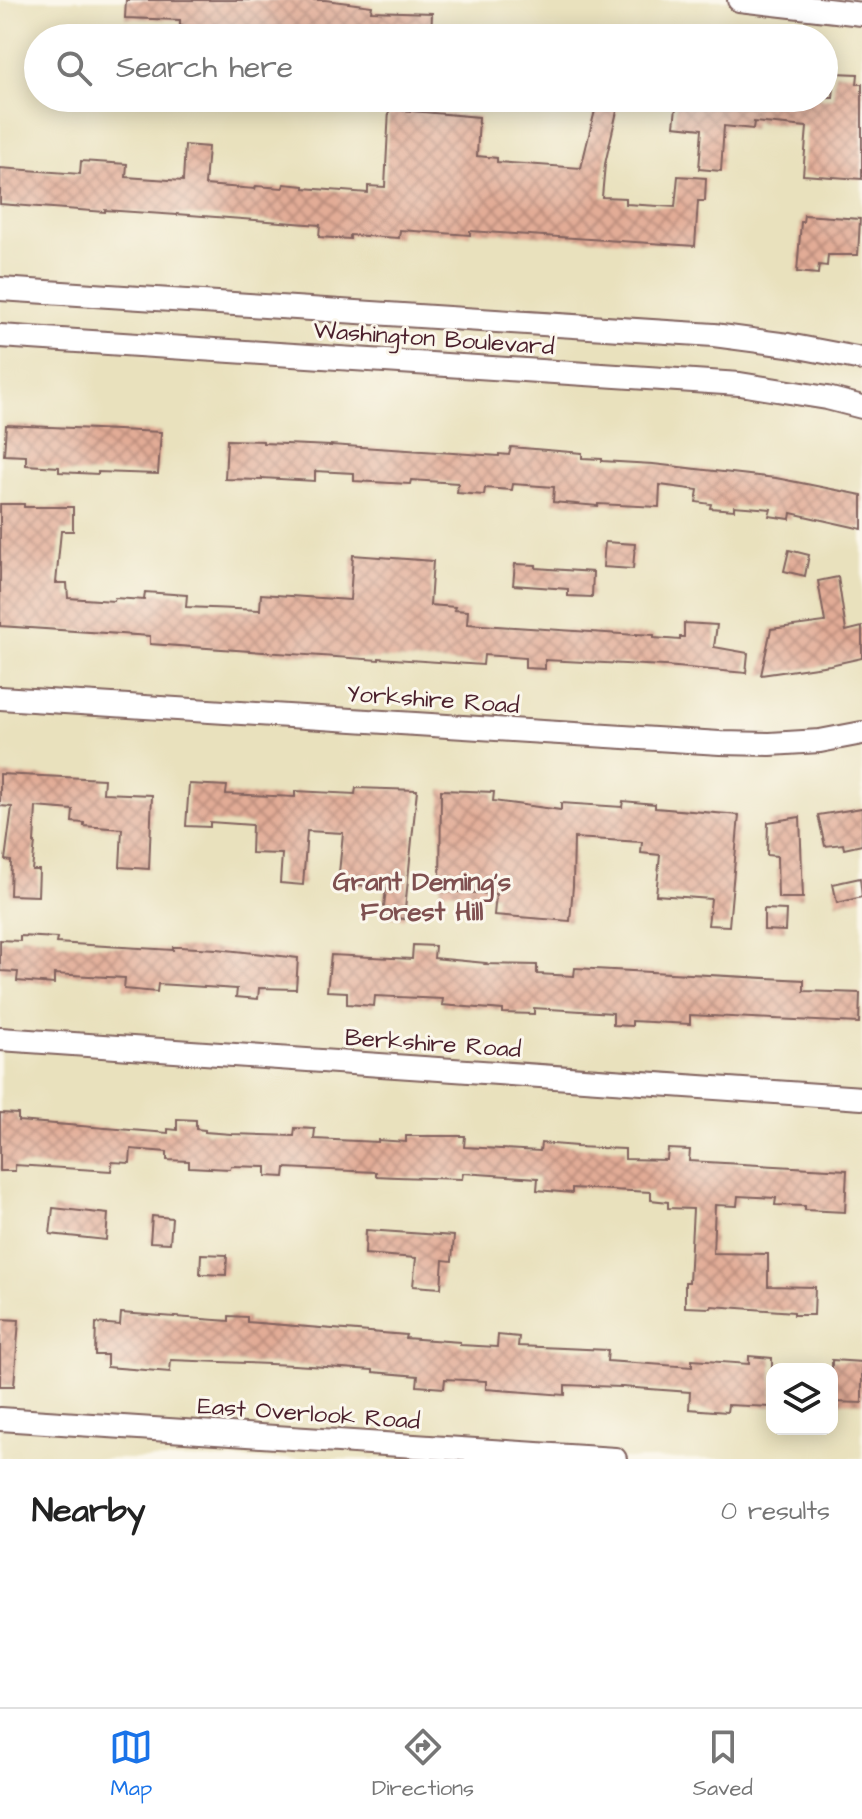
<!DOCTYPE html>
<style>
:root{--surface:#fff;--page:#f6f6f6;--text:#222;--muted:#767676;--line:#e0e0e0;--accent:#1a73e8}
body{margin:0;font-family:"Architects Daughter",sans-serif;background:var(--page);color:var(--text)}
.controls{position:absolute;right:24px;bottom:24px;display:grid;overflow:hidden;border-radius:16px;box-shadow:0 4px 20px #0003}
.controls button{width:72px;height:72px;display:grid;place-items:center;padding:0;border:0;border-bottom:2px solid var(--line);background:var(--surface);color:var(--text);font:40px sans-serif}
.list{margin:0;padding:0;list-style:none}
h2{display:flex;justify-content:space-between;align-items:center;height:104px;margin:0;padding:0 32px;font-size:34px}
h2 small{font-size:26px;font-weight:400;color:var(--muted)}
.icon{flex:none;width:44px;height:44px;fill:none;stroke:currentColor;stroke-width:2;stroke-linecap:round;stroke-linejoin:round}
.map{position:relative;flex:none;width:862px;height:1459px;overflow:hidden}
.search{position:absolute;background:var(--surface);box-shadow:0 4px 20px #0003;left:24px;right:24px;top:24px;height:88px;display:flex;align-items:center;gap:20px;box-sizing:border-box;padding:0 28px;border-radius:44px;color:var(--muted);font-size:30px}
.sheet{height:248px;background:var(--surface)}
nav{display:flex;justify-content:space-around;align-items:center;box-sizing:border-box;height:112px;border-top:2px solid var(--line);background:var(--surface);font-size:22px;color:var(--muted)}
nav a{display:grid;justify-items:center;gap:4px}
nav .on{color:var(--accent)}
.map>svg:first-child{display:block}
.building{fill:url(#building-cross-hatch)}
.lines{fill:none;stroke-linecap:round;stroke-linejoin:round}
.minor-casing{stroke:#82635e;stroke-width:26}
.minor{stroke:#fff;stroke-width:22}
.labels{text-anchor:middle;stroke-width:6;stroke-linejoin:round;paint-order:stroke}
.street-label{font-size:24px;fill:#4a1f2b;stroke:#fbf7ec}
.neighbourhood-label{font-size:26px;font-weight:bold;fill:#7f5050;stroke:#fbf7ec}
</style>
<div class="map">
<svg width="862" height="1459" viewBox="0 0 862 1459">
<defs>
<pattern id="building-cross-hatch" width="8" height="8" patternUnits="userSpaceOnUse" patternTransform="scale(2)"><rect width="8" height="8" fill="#e2ac96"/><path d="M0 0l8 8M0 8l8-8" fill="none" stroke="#b98b7b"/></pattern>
</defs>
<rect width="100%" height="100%" fill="#fbf7ec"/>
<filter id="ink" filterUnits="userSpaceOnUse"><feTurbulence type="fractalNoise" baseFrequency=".0125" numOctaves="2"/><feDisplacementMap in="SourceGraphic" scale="16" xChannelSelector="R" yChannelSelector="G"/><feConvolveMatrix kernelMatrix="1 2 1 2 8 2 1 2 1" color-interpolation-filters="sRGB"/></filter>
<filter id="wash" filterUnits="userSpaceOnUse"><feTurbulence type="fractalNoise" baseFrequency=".006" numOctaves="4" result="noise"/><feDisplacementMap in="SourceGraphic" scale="32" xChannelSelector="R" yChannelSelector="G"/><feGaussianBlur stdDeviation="1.8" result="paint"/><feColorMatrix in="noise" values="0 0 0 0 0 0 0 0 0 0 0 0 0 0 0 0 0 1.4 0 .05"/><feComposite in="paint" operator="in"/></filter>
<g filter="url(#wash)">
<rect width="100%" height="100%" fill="#e9e1bd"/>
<g id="blocks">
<g class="building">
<path d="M126 0H325L372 6 371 11 432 13 431 38H333L334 34 271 29 270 38H231L232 30 186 29 187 26H180V20L125 18Z"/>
<path d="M835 73 858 74 857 84H862V179L803 175 807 127 754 122 753 129 724 126 721 171 699 169 702 129 674 126 677 98H833Z"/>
<path d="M598 98H620L605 164 602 197 626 198V204L675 207 678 176 706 178 705 201H698L695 246 470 231V235L400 230 399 238 350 235V239L319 237 320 225 177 214V215L105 210V212L0 204V168L80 174 81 161 127 164 126 177 183 181 185 145 208 147 205 185 255 189 256 186 283 188 284 184 304 186V188L368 193V186L385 187 389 109 479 117 477 156 497 158V162L581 168Z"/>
<path d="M804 215 860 219 858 255H828L827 266 819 265 818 274 797 272 801 222H803Z"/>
<path d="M6 425 161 432 158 474 98 472V474L59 472V467L26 465V456L4 455Z"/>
<path d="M227 440 263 441V443L331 446V445L499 456V454L509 455 511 447 582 453V458L602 459V461L653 464 776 478 862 495V529L791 513 790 519 769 516 771 509 734 506V510L710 508 711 504 696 502 698 490 660 485 659 507 598 504V506L553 502 554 487 513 484 512 490 485 488 484 495 457 493 458 483 411 480 410 484 354 481V473L315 471V481L262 478V480L225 479Z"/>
<path d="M0 504H24V507H73V531H61L56 583H67L68 598 114 601 115 598 144 600 145 592 187 595 186 607 260 610 261 594 350 600 353 555 433 561 430 605 455 607 454 610 468 611 467 624 636 635V634L654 635V638L680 640V637H684V623L717 625 714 647 748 653 746 673 665 666 545 660V669L525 668V658L484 655 483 665 379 658V660L150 644V636L0 626Z"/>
<path d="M605 542 635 544 633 569 603 567Z"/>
<path d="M789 550 809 555 805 576 784 571Z"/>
<path d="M515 564 536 565V568L593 572 592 597 568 596V589L513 585Z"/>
<path d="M838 577 846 631 862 627V658L830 665 761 675 771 629 825 622 818 581Z"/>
<path d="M0 774 104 779 103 793 152 795 149 869 120 867 122 829 84 826V823L72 822 73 810 36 807 34 843H35L32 870H39L38 896 10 895 11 861 5 860 12 807 0 806Z"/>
<path d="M189 784 227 786 226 794 295 797V791L355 794 356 788 417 790 404 919 383 916 386 888 338 883 343 833 307 831 303 885 280 883 282 854 251 853 252 825 210 822V827L186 826Z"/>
<path d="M441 790 494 792 493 801 561 810V803L622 807 623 801 655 804V808L739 815 729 926 708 925 711 899 656 895 660 855 641 853 642 842 574 838 573 886 570 921 494 915 496 894 440 891Z"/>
<path d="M862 808V845L844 849 843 844 825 846 818 815Z"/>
<path d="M800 817 803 898H778L777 856 767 855 768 822Z"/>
<path d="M860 878 862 897 837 903 833 884Z"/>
<path d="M764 909 786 910 785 931 764 930Z"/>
<path d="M20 936 57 938 56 943 173 950V947H179L217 949 298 958 296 989 259 988 258 999 236 997 237 989 158 984 157 992 124 989 125 978 54 974V984L17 981 18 972 0 971V940L20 941Z"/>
<path d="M413 945 435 946 434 958 486 963 485 964 537 965V974L574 976 575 968 804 980V991L860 993 859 1023 690 1015V1024L632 1021V1026L613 1025V1013L534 1008V1014L503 1013V1010L442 1005 443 999 375 996 374 1006 347 1004V992L327 991 331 955 412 959Z"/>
<path d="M0 1113 18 1114V1121L168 1133V1129L177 1130V1119L196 1120V1129L205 1130V1132L231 1134 294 1136 295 1128 315 1129 314 1139 378 1142V1140L406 1142V1136H465L464 1147 540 1151 541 1143 576 1146V1147L625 1149V1159L667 1160 668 1149 690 1150 689 1161 847 1170 845 1212 805 1210V1206L775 1205 776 1198 738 1196 737 1206 715 1205 713 1253 768 1254V1286L815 1287 814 1315H794V1312L712 1306 711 1308 685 1307V1282H689L693 1209 668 1208V1202L651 1200V1192L572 1188V1193L537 1190 538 1178 463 1173 462 1179 397 1177 376 1176V1172L285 1168 284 1177 266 1176V1167L231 1166 230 1169 189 1167V1161L167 1160V1152L131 1149 130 1163 112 1162 111 1171 15 1165V1171H0Z"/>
<path d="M53 1208 108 1214 106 1240 50 1234Z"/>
<path d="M152 1216 172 1218 170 1243 150 1242Z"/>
<path d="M366 1230 454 1236 452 1261 443 1260 441 1288 413 1286 416 1258 365 1254Z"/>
<path d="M201 1254 227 1255 226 1275 200 1274Z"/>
<path d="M121 1313 229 1321V1316L247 1317V1322L406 1335 405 1338 460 1342V1345L497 1347 498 1335 519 1337 518 1346 608 1350 607 1361 692 1367V1360L749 1364V1356L772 1358V1407L728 1405 727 1412 689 1409 690 1392 622 1387 565 1385V1395L486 1389V1381L445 1379 444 1388 417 1386 418 1376 373 1372V1370L294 1365 171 1360 170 1372 107 1367V1355H95L96 1323 120 1325Z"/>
<path d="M0 1319 19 1320 14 1386H0Z"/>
<path d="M832 1360 862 1362V1403L832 1402Z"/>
</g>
</g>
</g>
<g filter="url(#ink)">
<use href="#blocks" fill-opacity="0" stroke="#82635e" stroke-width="2"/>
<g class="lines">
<g class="minor-casing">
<g id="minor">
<path d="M739 0 862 14"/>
<path d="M0 289 714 335 788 345 862 359"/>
<path d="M0 336 740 384 827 398 862 407"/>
<path d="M0 698 720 743 770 744 820 741 862 733"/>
<path d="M0 1039 862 1098"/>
<path d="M0 1419 615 1459"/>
</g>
</g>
<use href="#minor" class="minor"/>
</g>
</g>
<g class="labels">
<g class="street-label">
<text transform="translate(434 338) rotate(4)" y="8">Washington Boulevard</text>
<text transform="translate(433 699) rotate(4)" y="8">Yorkshire Road</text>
<text transform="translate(433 1043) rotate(4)" y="8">Berkshire Road</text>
<text transform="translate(309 1413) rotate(4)" y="8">East Overlook Road</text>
</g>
<g class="neighbourhood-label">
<text x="422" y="890">Grant Deming's<tspan x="422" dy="30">Forest Hill</tspan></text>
</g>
</g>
</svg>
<div class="controls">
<button><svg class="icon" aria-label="layers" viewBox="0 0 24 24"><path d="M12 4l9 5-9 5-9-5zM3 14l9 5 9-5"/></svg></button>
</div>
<div class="search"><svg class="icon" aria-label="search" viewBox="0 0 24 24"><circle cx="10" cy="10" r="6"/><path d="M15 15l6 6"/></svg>Search here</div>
</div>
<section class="sheet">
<h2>Nearby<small>0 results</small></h2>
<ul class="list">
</ul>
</section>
<nav>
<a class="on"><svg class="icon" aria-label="map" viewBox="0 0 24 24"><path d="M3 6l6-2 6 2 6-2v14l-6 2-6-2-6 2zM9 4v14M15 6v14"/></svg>Map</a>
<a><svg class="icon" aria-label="directions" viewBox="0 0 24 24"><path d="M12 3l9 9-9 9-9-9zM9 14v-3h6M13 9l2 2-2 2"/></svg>Directions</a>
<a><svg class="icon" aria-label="saved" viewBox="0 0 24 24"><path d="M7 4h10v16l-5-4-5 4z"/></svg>Saved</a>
</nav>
